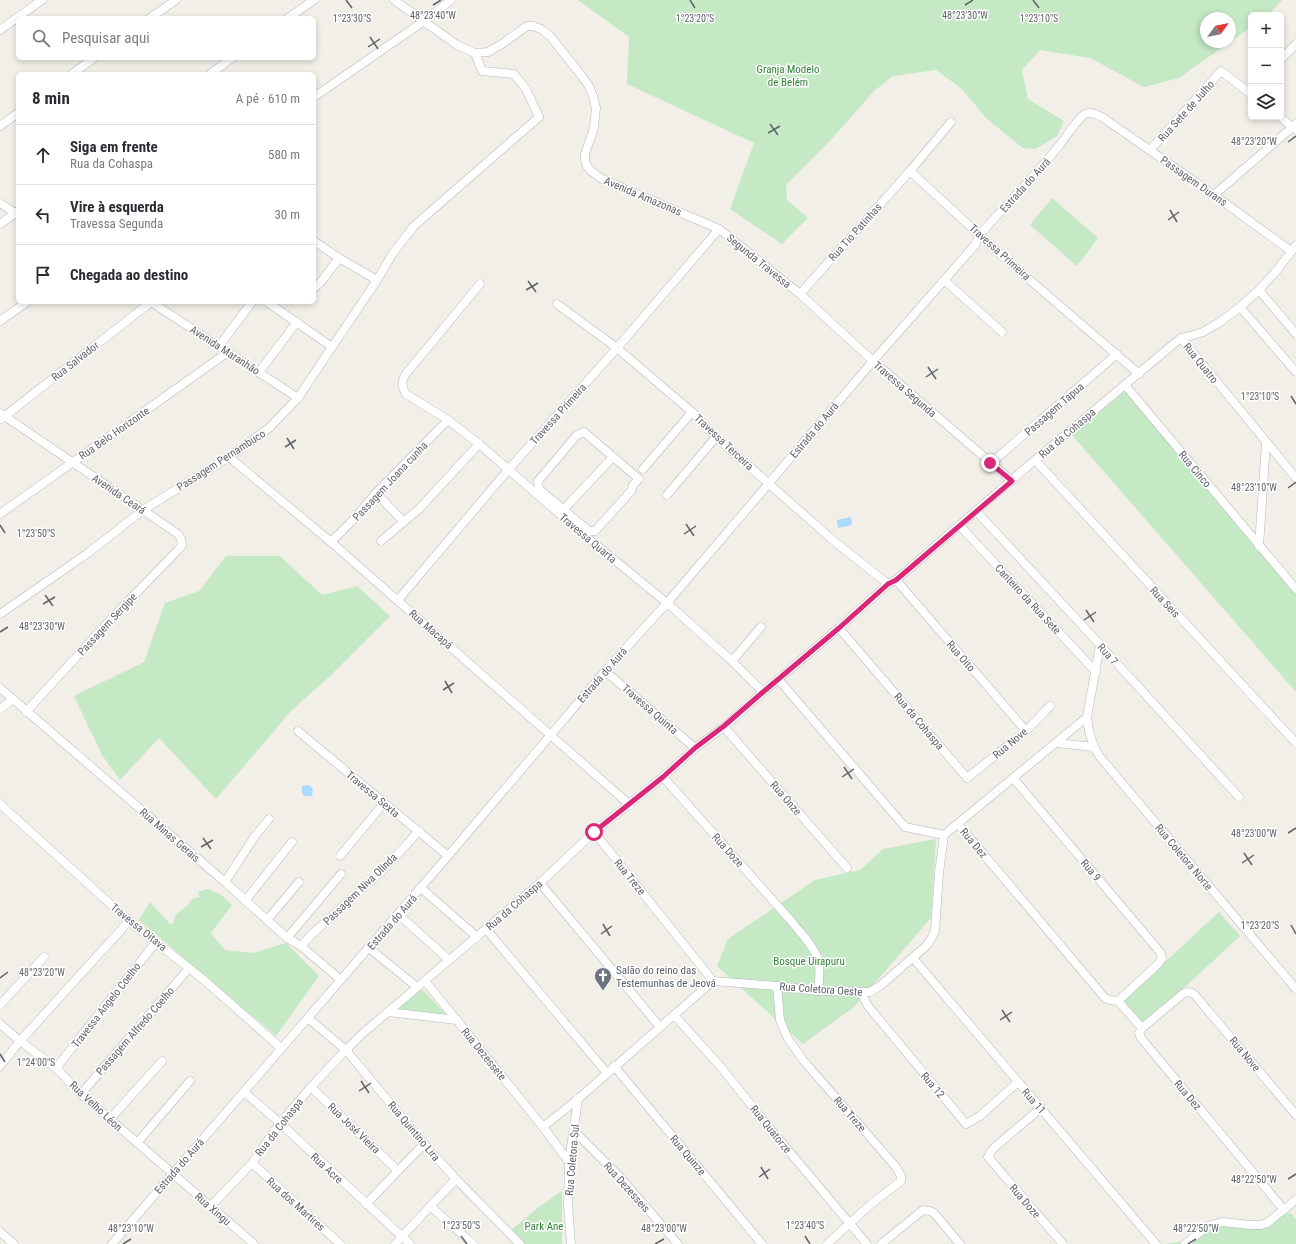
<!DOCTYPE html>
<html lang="pt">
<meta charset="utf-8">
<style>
:root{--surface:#fff;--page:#f2f2f3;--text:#2b2b33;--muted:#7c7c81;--line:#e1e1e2}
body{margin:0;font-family:"Roboto Condensed",sans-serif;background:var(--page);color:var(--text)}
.controls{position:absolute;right:12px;top:12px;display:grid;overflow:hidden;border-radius:6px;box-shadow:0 2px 6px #0003}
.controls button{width:36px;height:36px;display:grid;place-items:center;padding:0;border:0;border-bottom:1px solid var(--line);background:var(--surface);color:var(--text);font:20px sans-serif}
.compass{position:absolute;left:1200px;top:12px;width:36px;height:36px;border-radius:50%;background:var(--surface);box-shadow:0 2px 6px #0003;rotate:57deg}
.stop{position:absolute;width:12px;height:12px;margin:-9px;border:3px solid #db2777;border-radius:50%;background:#fff}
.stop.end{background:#db2777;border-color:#fff;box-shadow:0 1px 4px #0008}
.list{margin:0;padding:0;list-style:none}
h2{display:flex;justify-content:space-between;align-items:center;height:52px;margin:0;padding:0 16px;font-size:17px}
h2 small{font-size:13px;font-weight:400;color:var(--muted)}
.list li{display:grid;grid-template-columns:26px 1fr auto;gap:12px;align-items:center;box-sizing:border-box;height:60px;padding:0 16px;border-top:1px solid var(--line)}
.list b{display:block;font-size:15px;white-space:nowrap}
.list p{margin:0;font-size:13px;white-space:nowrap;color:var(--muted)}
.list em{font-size:13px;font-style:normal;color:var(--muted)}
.icon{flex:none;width:22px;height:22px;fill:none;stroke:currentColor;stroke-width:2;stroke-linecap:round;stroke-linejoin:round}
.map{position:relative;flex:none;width:1296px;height:1244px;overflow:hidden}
.search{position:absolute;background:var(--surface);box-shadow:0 2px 6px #0003;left:16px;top:16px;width:300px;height:44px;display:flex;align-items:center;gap:10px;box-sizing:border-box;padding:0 14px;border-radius:6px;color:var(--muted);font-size:15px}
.panel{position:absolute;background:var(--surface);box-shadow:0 2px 6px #0003;left:16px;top:72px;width:300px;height:232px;border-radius:6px}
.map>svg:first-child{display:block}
.green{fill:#c5e8c5}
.water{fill:#aadaff}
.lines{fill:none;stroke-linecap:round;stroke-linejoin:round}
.minor-casing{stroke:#b5b8bc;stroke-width:9}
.minor{stroke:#fff;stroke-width:8}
.route{stroke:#db2777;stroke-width:5}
.ticks{fill:none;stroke:#5f6368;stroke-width:1.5}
.labels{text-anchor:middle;stroke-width:3;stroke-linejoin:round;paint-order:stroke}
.park-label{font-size:11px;fill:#348238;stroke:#fff}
.street-label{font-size:11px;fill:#5f6368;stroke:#fff}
.worship-label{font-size:11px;fill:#5b616d;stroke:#fff;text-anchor:start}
.ticks-label{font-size:10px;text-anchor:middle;fill:#5f6368;stroke:#fff;stroke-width:3;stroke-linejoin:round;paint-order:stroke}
</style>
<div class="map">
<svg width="1296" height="1244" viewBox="0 0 1296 1244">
<rect width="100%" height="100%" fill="#f1efe8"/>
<g class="green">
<path d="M578 0H1282L1268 15H1251V27L1230 42V18H1206V42H1230L1179 78 1144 87 1090 58 1040 50 1022 70 1028 99 1064 121 1057 136 1035 149 1023 148 987 119 962 89 936 70 893 76 874 91 829 142 786 185 787 200 808 218 782 244 730 209 754 143 627 84 629 37Z"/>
<path d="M1052 198 1098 238 1077 266 1030 225Z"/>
<path d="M1129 388 1296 589V692L1072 435Z"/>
<path d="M226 556H280L322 595 357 586 390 616 329 677 291 711 216 799 159 738 120 780 102 755 74 696 144 662 165 603 199 591Z"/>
<path d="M936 839 931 918 854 1007 803 1044 717 966 728 939 815 880 860 870 883 849Z"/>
<path d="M208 889 220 894 232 905 211 933 225 950 253 953 286 943 319 976 276 1036 139 920 150 902 170 924H173L176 914 187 906 192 899 200 897 198 892Z"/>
<path d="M1219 912 1240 936 1143 1026 1122 1002Z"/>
<path d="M421 988 448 1017 398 1009Z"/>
<path d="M562 1191V1244H524L511 1230 539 1207Z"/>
<path d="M1291 1213 1296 1219V1244H1164L1193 1240 1217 1225 1233 1228Z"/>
</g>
<g class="water">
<path d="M851 517 852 525 838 528 837 520Z"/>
<path d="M309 785 313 789 312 793 313 796H304L302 793V786Z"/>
</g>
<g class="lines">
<g class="minor-casing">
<g id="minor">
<path d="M394 0 457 45 475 53 488 52 502 44 527 26H533L541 29 550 36 581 75 589 86 593 96 596 108 594 128 585 154V160L587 166 591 171 602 179 719 229 800 294 873 361 1012 481"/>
<path d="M150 18 176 0"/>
<path d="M288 18 314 0"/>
<path d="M0 30 42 0"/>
<path d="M1281 59 1296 44"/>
<path d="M72 74 94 58"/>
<path d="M210 74 232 58"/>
<path d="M314 97 424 21 451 0"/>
<path d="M1280 117 1296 130"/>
<path d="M0 126 18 113"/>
<path d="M1150 150 1221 71 1251 94"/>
<path d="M910 171 1009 262 1139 374"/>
<path d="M1214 195 1296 124"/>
<path d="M0 203 18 215"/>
<path d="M0 224 18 211"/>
<path d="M314 241 339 258 377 280"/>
<path d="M944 280 1002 332"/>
<path d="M480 284 405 375C401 383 402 387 406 394L448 420 479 444 584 535 667 603 732 661 763 692"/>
<path d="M314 288 321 282 339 258"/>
<path d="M1259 290 1296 334"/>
<path d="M800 294 910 171 951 122"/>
<path d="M151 302 298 398"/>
<path d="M267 302 332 347"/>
<path d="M557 304 617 348 692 412 716 437 835 542 888 584"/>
<path d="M1240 307 1296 372"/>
<path d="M0 321 27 302"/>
<path d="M1181 338 1296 478"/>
<path d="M219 346 252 302"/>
<path d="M259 372 297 322"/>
<path d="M1125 385 1296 589"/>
<path d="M0 413 178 534 181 539 182 545 178 550 109 621 26 712"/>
<path d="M1 419 151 302"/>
<path d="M584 432 639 479 633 485 632 490 595 531H589L539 489 538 481 577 435Z"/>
<path d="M229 457 331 542 630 805"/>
<path d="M1035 460 1296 743"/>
<path d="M991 463 1117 354"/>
<path d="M643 469 692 412"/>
<path d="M376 493 403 521"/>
<path d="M667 495 716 437"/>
<path d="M564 509 613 457"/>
<path d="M976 511 1080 623 1239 797"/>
<path d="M0 514 228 352"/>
<path d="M960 526 1096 672"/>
<path d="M381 541 419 509 479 444"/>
<path d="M331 542 354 519 376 493 448 420"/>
<path d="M1259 546 1266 443"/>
<path d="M896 580 1026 731"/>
<path d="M398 600 508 470 617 348 719 229"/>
<path d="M0 614 88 553 143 510 229 457 269 428 298 398 377 280 393 253 414 226 539 117 526 89 514 74 482 71 475 53"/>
<path d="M839 628 967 778 1026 731 1050 706"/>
<path d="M1100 645 1087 717 1089 731 1094 747 1100 757 1296 989"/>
<path d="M732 661 761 627"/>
<path d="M605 671 695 748"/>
<path d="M778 679 905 827 944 835"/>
<path d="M0 688 225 882 287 938 301 946 341 980"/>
<path d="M0 709 13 699"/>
<path d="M724 727 847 868"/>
<path d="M298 731 448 856"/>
<path d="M1057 743 1094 747"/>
<path d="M663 777 793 923C801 934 814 946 818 959 821 970 819 980 818 991"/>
<path d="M1014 779 1160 952 1162 958 1159 963 1118 1001"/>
<path d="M0 804 129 921 204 980 281 1048"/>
<path d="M958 824 1105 998 1110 1000 1118 1001"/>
<path d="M594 832 713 981"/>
<path d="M340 856 384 803"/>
<path d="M225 882 255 836 269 819"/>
<path d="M540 883 660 1027"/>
<path d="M421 888 477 937"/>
<path d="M245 901 292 842"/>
<path d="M398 914 449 960"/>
<path d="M267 920 299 882"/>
<path d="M486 929 607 1073"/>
<path d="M287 938 341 874"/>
<path d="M301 946 311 935 381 872 419 831"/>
<path d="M369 948 417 987"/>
<path d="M913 958 1156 1244"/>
<path d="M425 981 543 1127 569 1162"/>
<path d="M777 986 780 1020 787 1037 803 1060 896 1167 901 1176V1181L871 1204 827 1244"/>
<path d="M861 992 868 1006 966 1124 980 1116 1018 1082"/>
<path d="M1118 1001 1142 1028"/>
<path d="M0 1005 44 957"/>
<path d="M388 1012 457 1020"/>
<path d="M674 1015 720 1066 767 1125 867 1244"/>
<path d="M309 1019 346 1050 424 1144 456 1179 520 1244"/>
<path d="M0 1024 20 1041 56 1068 81 1094 254 1244"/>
<path d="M0 1066 20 1041 129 921"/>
<path d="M614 1066 762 1244"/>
<path d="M56 1068 156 942"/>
<path d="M311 1087 397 1170"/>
<path d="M244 1092 280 1123 410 1244"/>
<path d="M81 1094 189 968"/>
<path d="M1041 1108 996 1146 992 1150 988 1157 1063 1244"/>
<path d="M110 1119 162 1061"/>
<path d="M543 1127 578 1099 713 981 777 986 818 991 870 992 880 986 926 946 931 939 935 931 939 873 944 835 1087 717"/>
<path d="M574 1131 620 1177 678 1244"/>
<path d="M137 1143 190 1081"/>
<path d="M252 1163 340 1244"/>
<path d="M366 1204 424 1144"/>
<path d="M211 1206 252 1163 280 1123 311 1087 342 1054 362 1034 540 883 594 832 663 777 695 748 724 727 763 692 839 628 888 584 896 580 1035 460 1170 347 1181 338 1190 336 1203 332 1220 322 1240 307 1259 290 1278 269 1296 245"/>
<path d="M430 1206 473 1244"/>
<path d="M1284 1210 1141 1038 1139 1033 1142 1028 1184 993 1189 992 1194 994 1296 1115"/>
<path d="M0 1232 14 1244"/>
<path d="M112 1244 448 856 605 671 667 603 873 361 975 245 980 234C1006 206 1033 178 1058 147 1066 138 1075 121 1085 114 1091 111 1097 115 1102 117L1214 195 1291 251"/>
<path d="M395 1244 456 1179"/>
<path d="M571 1244 568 1206 569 1162 578 1099"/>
<path d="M881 1244 923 1210 930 1211 934 1213 960 1244"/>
<path d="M1185 1244 1208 1226 1222 1222 1251 1225H1261L1267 1223 1296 1200"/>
</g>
</g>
<use href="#minor" class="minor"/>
</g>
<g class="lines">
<path class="route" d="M594 832 663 777 695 748 724 726 763 692 839 628 888 584 896 580 1012 481 990 463"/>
</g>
<path class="ticks" d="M346 0 352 8M690 0 695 8M1033 0 1039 8M433 5 441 0M965 5 973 0M370 37 378 49M368 47 380 39M770 124 778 135M768 133 780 126M1288 142 1296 136M1170 210 1177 222M1168 220 1179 212M528 281 536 292M526 290 538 283M928 367 936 379M926 377 938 369M1291 396 1296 404M287 438 294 449M285 447 296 440M1288 488 1296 482M686 524 694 536M0 525 5 533M684 534 696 526M45 595 53 606M43 604 55 597M1086 610 1094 622M1084 620 1096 612M0 632 8 627M445 681 452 693M443 690 454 683M844 767 852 779M842 777 854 769M1288 833 1296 828M203 838 211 849M201 847 213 840M1244 853 1252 865M1242 863 1254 855M603 924 610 936M1291 925 1296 934M601 934 612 926M0 978 8 972M1002 1010 1010 1022M1000 1020 1012 1012M0 1054 5 1062M361 1081 369 1093M359 1091 371 1083M761 1167 768 1179M759 1177 770 1169M1288 1179 1296 1174M461 1236 467 1244M805 1236 810 1244M123 1244 131 1239M655 1244 664 1239M1188 1244 1196 1239"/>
<defs>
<g id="church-pin" transform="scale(0.9)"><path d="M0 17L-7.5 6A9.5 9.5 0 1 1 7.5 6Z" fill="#6b7280" stroke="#fff"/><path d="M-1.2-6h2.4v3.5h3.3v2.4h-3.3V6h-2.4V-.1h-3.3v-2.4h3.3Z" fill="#fff"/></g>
</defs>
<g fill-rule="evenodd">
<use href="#church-pin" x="603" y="976"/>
</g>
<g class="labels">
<g class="park-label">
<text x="788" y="73">Granja Modelo<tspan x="788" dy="13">de Belém</tspan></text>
<text x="809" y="965">Bosque Uirapuru</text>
<text x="544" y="1230">Park Ane</text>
</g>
<g class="street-label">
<text transform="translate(1186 111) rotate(-48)" y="4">Rua Sete de Julho</text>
<text transform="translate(1194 181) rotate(35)" y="4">Passagem Durans</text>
<text transform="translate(1025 185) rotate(-48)" y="4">Estrada do Aurá</text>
<text transform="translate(643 196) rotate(23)" y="4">Avenida Amazonas</text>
<text transform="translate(855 232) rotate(-48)" y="4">Rua Tio Patinhas</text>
<text transform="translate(1000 252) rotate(42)" y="4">Travessa Primeira</text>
<text transform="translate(759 261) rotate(39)" y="4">Segunda Travessa</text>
<text transform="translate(225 350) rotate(33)" y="4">Avenida Maranhão</text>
<text transform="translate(75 361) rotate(-38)" y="4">Rua Salvador</text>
<text transform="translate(1201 363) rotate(51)" y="4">Rua Quatro</text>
<text transform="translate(905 389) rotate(41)" y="4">Travessa Segunda</text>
<text transform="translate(1054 409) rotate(-41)" y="4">Passagem Tapua</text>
<text transform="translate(558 414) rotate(-48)" y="4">Travessa Primeira</text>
<text transform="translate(814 430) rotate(-50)" y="4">Estrada do Aurá</text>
<text transform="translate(114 433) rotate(-35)" y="4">Rua Belo Horizonte</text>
<text transform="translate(1067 433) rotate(-40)" y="4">Rua da Cohaspa</text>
<text transform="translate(724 442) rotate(43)" y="4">Travessa Terceira</text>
<text transform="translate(221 460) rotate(-33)" y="4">Passagem Pernambuco</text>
<text transform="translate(1195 469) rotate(50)" y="4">Rua Cinco</text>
<text transform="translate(390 481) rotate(-47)" y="4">Passagem Joana cunha</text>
<text transform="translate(119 494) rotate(34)" y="4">Avenida Ceará</text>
<text transform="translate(588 538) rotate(40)" y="4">Travessa Quarta</text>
<text transform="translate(1028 599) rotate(47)" y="4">Canteiro da Rua Sete</text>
<text transform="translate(1165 602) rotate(47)" y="4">Rua Seis</text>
<text transform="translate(107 624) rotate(-47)" y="4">Passagem Sergipe</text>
<text transform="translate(431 629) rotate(41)" y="4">Rua Macapá</text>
<text transform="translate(1108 654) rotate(48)" y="4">Rua 7</text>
<text transform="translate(961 656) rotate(49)" y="4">Rua Oito</text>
<text transform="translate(602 675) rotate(-49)" y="4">Estrada do Aurá</text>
<text transform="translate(650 709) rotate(41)" y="4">Travessa Quinta</text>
<text transform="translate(919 721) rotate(50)" y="4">Rua da Cohaspa</text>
<text transform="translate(1010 743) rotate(-40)" y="4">Rua Nove</text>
<text transform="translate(373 794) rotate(40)" y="4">Travessa Sexta</text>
<text transform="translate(786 798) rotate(49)" y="4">Rua Onze</text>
<text transform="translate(170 835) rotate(41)" y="4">Rua Minas Gerais</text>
<text transform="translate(974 843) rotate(50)" y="4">Rua Dez</text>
<text transform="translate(728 850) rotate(48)" y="4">Rua Doze</text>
<text transform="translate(1184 857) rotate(50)" y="4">Rua Coletora Norte</text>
<text transform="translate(1091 870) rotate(50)" y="4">Rua 9</text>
<text transform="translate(630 877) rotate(51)" y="4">Rua Treze</text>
<text transform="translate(360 889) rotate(-44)" y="4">Passagem Niva Olinda</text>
<text transform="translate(514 905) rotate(-41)" y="4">Rua da Cohaspa</text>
<text transform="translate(392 922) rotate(-49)" y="4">Estrada do Aurá</text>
<text transform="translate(139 927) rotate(39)" y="4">Travessa Oitava</text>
<text transform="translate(821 989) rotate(4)" y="4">Rua Coletora Oeste</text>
<text transform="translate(106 1005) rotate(-52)" y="4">Travessa Angelo Coelho</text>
<text transform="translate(135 1031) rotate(-49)" y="4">Passagem Alfredo Coelho</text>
<text transform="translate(484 1054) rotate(51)" y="4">Rua Dezessete</text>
<text transform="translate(1245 1054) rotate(50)" y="4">Rua Nove</text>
<text transform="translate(933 1085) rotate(50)" y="4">Rua 12</text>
<text transform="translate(1188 1095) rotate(50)" y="4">Rua Dez</text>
<text transform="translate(1034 1101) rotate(48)" y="4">Rua 11</text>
<text transform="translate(96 1106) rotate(43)" y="4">Rua Velho Léon</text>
<text transform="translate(850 1114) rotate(49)" y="4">Rua Treze</text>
<text transform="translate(279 1127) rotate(-52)" y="4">Rua da Cohaspa</text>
<text transform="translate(354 1128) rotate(44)" y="4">Rua José Vieira</text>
<text transform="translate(771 1129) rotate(51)" y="4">Rua Quatorze</text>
<text transform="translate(414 1131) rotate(50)" y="4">Rua Quintino Lira</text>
<text transform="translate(688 1155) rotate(50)" y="4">Rua Quinze</text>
<text transform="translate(572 1160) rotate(-85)" y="4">Rua Coletora Sul</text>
<text transform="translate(179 1166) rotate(-49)" y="4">Estrada do Aurá</text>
<text transform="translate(327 1168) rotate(43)" y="4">Rua Acre</text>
<text transform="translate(627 1187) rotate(48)" y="4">Rua Dezesseis</text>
<text transform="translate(1025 1201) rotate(49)" y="4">Rua Doze</text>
<text transform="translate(296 1204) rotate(42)" y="4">Rua dos Martires</text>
<text transform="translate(213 1209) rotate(41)" y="4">Rua Xingu</text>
</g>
<g class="worship-label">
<text x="616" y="974">Salão do reino das<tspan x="616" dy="13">Testemunhas de Jeová</tspan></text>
</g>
</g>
<g class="ticks-label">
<text x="433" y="19">48°23'40"W</text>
<text x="965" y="19">48°23'30"W</text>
<text x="352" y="22">1°23'30"S</text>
<text x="695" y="22">1°23'20"S</text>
<text x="1039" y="22">1°23'10"S</text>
<text x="1254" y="145">48°23'20"W</text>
<text x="1260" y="400">1°23'10"S</text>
<text x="1254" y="491">48°23'10"W</text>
<text x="36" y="537">1°23'50"S</text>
<text x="42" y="630">48°23'30"W</text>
<text x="1254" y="837">48°23'00"W</text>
<text x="1260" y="929">1°23'20"S</text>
<text x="42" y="976">48°23'20"W</text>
<text x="36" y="1066">1°24'00"S</text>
<text x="1254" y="1183">48°22'50"W</text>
<text x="461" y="1229">1°23'50"S</text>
<text x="805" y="1229">1°23'40"S</text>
<text x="131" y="1232">48°23'10"W</text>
<text x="664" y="1232">48°23'00"W</text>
<text x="1196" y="1232">48°22'50"W</text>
</g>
</svg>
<div class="controls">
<button>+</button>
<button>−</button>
<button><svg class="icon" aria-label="layers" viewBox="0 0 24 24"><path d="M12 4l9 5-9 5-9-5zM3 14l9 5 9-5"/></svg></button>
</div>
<svg class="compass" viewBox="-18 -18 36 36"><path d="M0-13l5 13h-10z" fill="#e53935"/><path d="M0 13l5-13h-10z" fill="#7c7c81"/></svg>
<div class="stop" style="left:594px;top:832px"></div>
<div class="stop end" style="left:990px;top:463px"></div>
<div class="search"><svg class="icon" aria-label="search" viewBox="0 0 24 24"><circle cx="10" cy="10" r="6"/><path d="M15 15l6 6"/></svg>Pesquisar aqui</div>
<section class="panel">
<h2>8 min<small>A pé · 610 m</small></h2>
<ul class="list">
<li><svg class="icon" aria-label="ahead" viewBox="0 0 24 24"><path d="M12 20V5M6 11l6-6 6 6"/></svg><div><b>Siga em frente</b><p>Rua da Cohaspa</p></div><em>580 m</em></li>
<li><svg class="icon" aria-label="left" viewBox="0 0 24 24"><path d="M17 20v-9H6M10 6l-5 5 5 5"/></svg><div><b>Vire à esquerda</b><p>Travessa Segunda</p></div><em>30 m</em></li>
<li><svg class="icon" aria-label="arrive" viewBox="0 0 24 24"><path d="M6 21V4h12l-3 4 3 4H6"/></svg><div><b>Chegada ao destino</b></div></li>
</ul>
</section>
</div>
